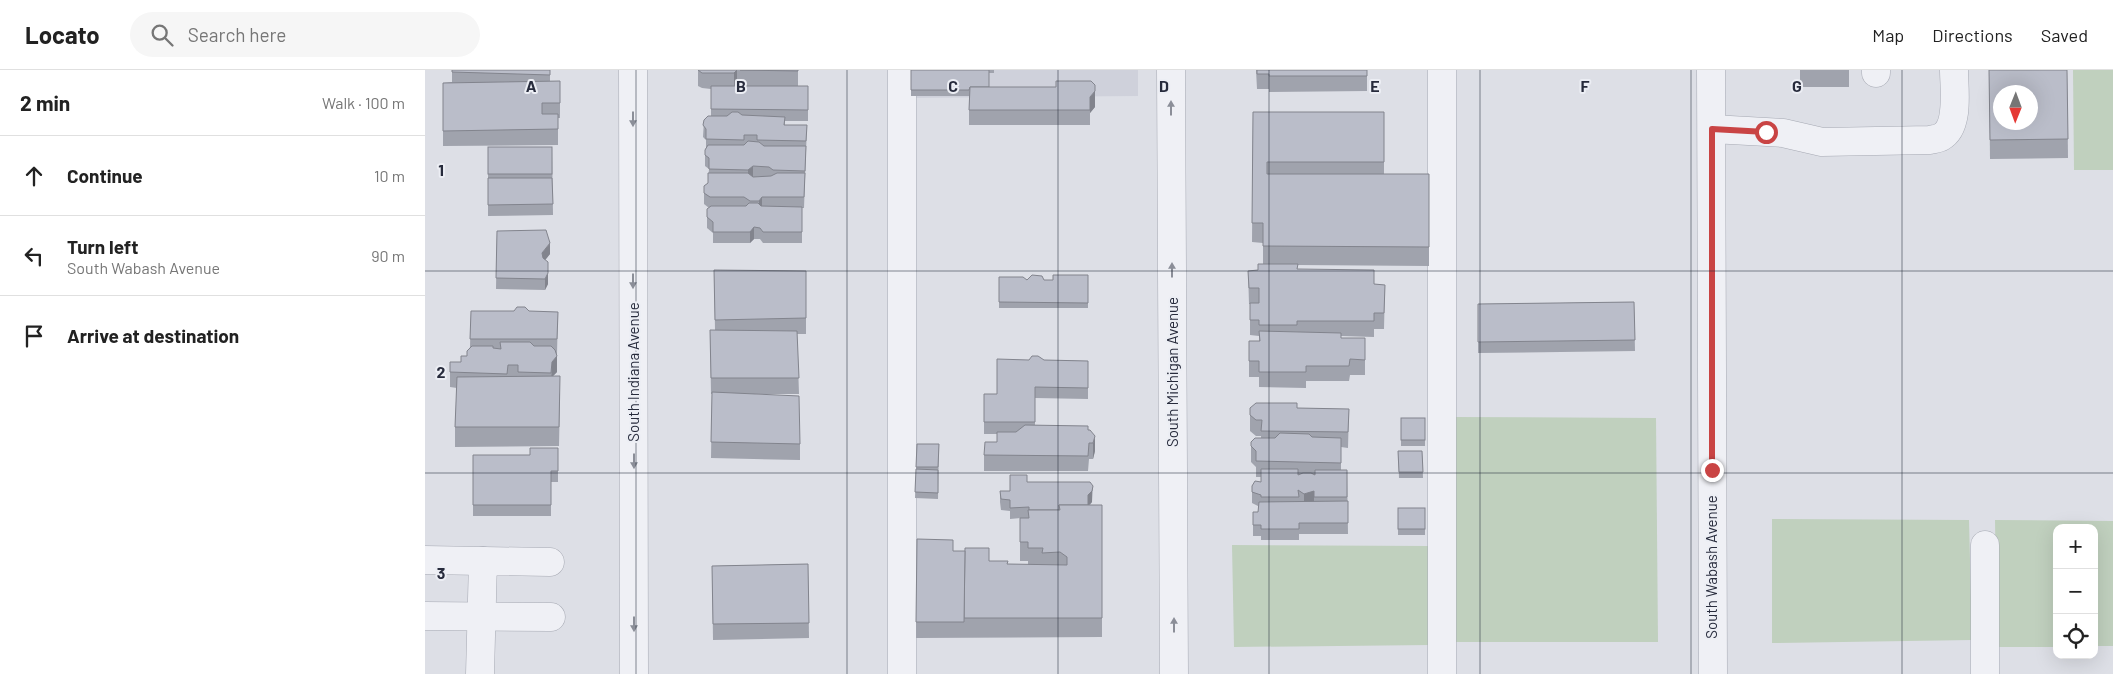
<!DOCTYPE html>
<meta charset="utf-8">
<style>
:root{--surface:#fff;--page:#f6f6f6;--text:#222;--muted:#767676;--line:#e0e0e0}
body{margin:0;font-family:Barlow,sans-serif;background:var(--page);color:var(--text)}
.controls{position:absolute;right:15px;bottom:15px;display:grid;overflow:hidden;border-radius:10px;box-shadow:0 5px 20px #0002}
.controls button{width:45px;height:45px;display:grid;place-items:center;padding:0;border:0;border-bottom:1px solid var(--line);background:var(--surface);color:var(--text);font:25px sans-serif}
.compass{position:absolute;left:1568px;top:15px;width:45px;height:45px;border-radius:50%;background:var(--surface);box-shadow:0 5px 20px #0002;rotate:181deg}
.stop{position:absolute;width:15px;height:15px;margin:-11px;border:4px solid #c94444;border-radius:50%;background:#fff}
.stop.end{background:#c94444;border-color:#fff;box-shadow:0 1px 5px #0008}
.list{margin:0;padding:0;list-style:none}
h2{display:flex;justify-content:space-between;align-items:center;height:65px;margin:0;padding:0 20px;font-size:21px}
h2 small{font-size:16px;font-weight:400;color:var(--muted)}
.list li{display:grid;grid-template-columns:32px 1fr auto;gap:15px;align-items:center;box-sizing:border-box;height:80px;padding:0 20px;border-top:1px solid var(--line)}
.list b{display:block;font-size:19px;white-space:nowrap}
.list p{margin:0;font-size:16px;white-space:nowrap;color:var(--muted)}
.list em{font-size:16px;font-style:normal;color:var(--muted)}
.icon{flex:none;width:28px;height:28px;fill:none;stroke:currentColor;stroke-width:2;stroke-linecap:round;stroke-linejoin:round}
.map{position:relative;flex:none;width:1688px;height:604px;overflow:hidden}
header{display:flex;align-items:center;gap:30px;box-sizing:border-box;height:70px;padding:0 25px;background:var(--surface);border-bottom:1px solid var(--line)}
header strong{font-size:24px}
nav{display:flex;gap:28px;margin-inline-start:auto;font-size:18px}
.search{width:350px;height:45px;background:var(--page);display:flex;align-items:center;gap:12px;box-sizing:border-box;padding:0 18px;border-radius:28px;color:var(--muted);font-size:19px}
main{display:flex}
aside{flex:1;background:var(--surface)}
.map>svg:first-child{display:block}
.built{fill:#cfd1db}
.green{fill:#c0d0be}
.lines{fill:none;stroke-linecap:round;stroke-linejoin:round}
.minor-casing{stroke:#a6a9b3;stroke-width:29}
.minor{stroke:#eff0f5;stroke-width:28}
.wall{fill:#a0a3ad}
.shaded-wall{fill:#82848d}
.building{fill:#babdc9;stroke:#82848d;fill-rule:evenodd}
.oneway{fill:#8b8e98}
.route{stroke:#c94444;stroke-width:6}
.grid{fill:none;stroke:#272b3c;stroke-width:1;stroke-opacity:0.55}
.labels{text-anchor:middle;stroke-width:4;stroke-linejoin:round;paint-order:stroke}
.street-label{font-size:15px;fill:#272b3c;stroke:#eceef4}
.grid-label{font-size:16px;text-anchor:middle;font-weight:bold;fill:#272b3c;stroke:#eceef4;stroke-width:4;stroke-linejoin:round;paint-order:stroke}
</style>
<header>
<strong>Locato</strong>
<div class="search"><svg class="icon" aria-label="search" viewBox="0 0 24 24"><circle cx="10" cy="10" r="6"/><path d="M15 15l6 6"/></svg>Search here</div>
<nav><a>Map</a><a>Directions</a><a>Saved</a></nav>
</header>
<main>
<aside>
<h2>2 min<small>Walk · 100 m</small></h2>
<ul class="list">
<li><svg class="icon" aria-label="ahead" viewBox="0 0 24 24"><path d="M12 20V5M6 11l6-6 6 6"/></svg><div><b>Continue</b></div><em>10 m</em></li>
<li><svg class="icon" aria-label="left" viewBox="0 0 24 24"><path d="M17 20v-9H6M10 6l-5 5 5 5"/></svg><div><b>Turn left</b><p>South Wabash Avenue</p></div><em>90 m</em></li>
<li><svg class="icon" aria-label="arrive" viewBox="0 0 24 24"><path d="M6 21V4h12l-3 4 3 4H6"/></svg><div><b>Arrive at destination</b></div></li>
</ul>
</aside>
<div class="map">
<svg width="1688" height="604" viewBox="0 0 1688 604">
<rect width="100%" height="100%" fill="#dddfe6"/>
<path class="built" d="M477 0H713V26L477 28Z"/>
<g class="green">
<path d="M1648 0H1688V100H1649Z"/>
<path d="M1028 347 1231 348 1233 572H1030Z"/>
<path d="M1347 449 1544 450 1547 570 1347 573Z"/>
<path d="M1570 450 1688 451V576H1669V458H1632V577H1572Z"/>
<path d="M807 475 1005 476V575L809 577Z"/>
</g>
<g class="lines">
<g class="minor-casing">
<g id="minor">
<path d="M208 0 209 604"/>
<path d="M746 0 749 604"/>
<path d="M1017 0V604"/>
<path d="M1286 0 1288 604"/>
<path d="M1451 0V3"/>
<path d="M1287 59 1358 63 1397 72 1505 70C1508 69 1513 69 1516 67 1535 57 1529 18 1529 0"/>
<path d="M1560 475V604"/>
<path d="M0 490 58 491"/>
<path d="M0 546 126 547"/>
<path d="M55 604 58 491 125 492"/>
<path d="M477 604V0"/>
</g>
</g>
<use href="#minor" class="minor"/>
</g>
<g class="wall">
<path d="M27 0H125V11H135V48H133V75L18 76V13L27 12Z"/>
<path d="M273 0H373V16H383V51H360V55H382L379 138H377V173H338L335 169H329L325 173H288V163L282 158V139L284 138 279 134V116L283 113 284 99 280 96V80L281 78V70L278 67 279 50 286 46V19L277 18 273 16Z"/>
<path d="M486 0H569V3H564V17L670 37 665 43V55H544V26H486Z"/>
<path d="M831 0H942V21L844 22V19H832Z"/>
<rect x="1375" y="0" width="49" height="17"/>
<path d="M1564 0H1642L1643 88 1565 89Z"/>
<path d="M828 42H959V104H1004V196L873 195 872 199 949 214 960 215 959 259H949V267L916 266V268H940V305H925L924 311H881V318L834 317V307H824V271H834V266L825 265V234H824L823 201 833 200 838 194V173L827 172Z"/>
<path d="M63 77H127L128 145 63 146Z"/>
<path d="M72 161 125 184 120 190 123 214 120 220 71 219Z"/>
<path d="M289 200 381 201V264H372L374 324H330L375 374V390L286 388 287 324H286L285 260H290Z"/>
<path d="M663 205V238H574V207L602 210H628Z"/>
<path d="M1209 232 1210 281 1053 283V234Z"/>
<path d="M46 241 133 242 132 284H131L132 302 128 306 135 325 134 376 30 377V357L32 318 25 317V292H36L42 286 45 277Z"/>
<path d="M604 290 663 291V329L610 328V355L665 360 670 381 668 389H664L663 401H559V385L572 372V364H559V324H572Z"/>
<path d="M825 338 924 339 923 378 916 377V400H922L923 464H874V470H836V466H828V442H833V436L827 433V416L836 412V407H831V397L826 392V372L836 368V366H831L825 361Z"/>
<rect x="976" y="348" width="24" height="28"/>
<path d="M492 374H514L513 429 490 428Z"/>
<path d="M133 378V412H126V446H48V385H105Z"/>
<path d="M973 381H997L998 408H974Z"/>
<path d="M602 412 668 416 667 432 665 435H677V567L491 568V552L528 481 564 491 582 494 603 495V491H595V448L585 449V441L576 440 575 432V421H585Z"/>
<rect x="973" y="438" width="27" height="27"/>
<path d="M383 494 384 568 288 570 287 496Z"/>
</g>
<g class="shaded-wall">
<path d="M312 0V15L309 19V3Z"/>
<path d="M670 21V37L665 43V55V27Z"/>
<path d="M328 96V108L323 111V100Z"/>
<path d="M337 127V138L334 142V131Z"/>
<path d="M329 157V169L325 173V162Z"/>
<path d="M125 173V184L117 194V183Z"/>
<path d="M123 203V214L120 220V209Z"/>
<path d="M132 286V302L127 307 126 318 127 292Z"/>
<path d="M670 366V381L668 389V373Z"/>
<path d="M667 421V432L663 436V425Z"/>
<path d="M889 421V433L879 435V424Z"/>
</g>
<g class="building">
<path d="M27 0H125V5L27 2Z"/>
<path d="M273 0H312L309 3H277Z"/>
<path d="M315 0H373V1Z"/>
<path d="M486 0H564V17H545L544 20H486Z"/>
<path d="M832 0H942V6H844V4H832Z"/>
<path d="M1564 0H1642L1643 69 1565 70ZM1576 22H1606V52H1576Z"/>
<path d="M135 11V33H117V44H133V59L18 61V13Z"/>
<path d="M631 11H666L670 15V21L665 27V40H544L545 17H631Z"/>
<path d="M286 16H383V40L286 39Z"/>
<path d="M307 42H313L317 45 360 47 359 55H382L381 71 332 70V65H319V70L281 69V59L278 55 279 50 283 46H302Z"/>
<path d="M828 42H959V92H842V104H1004V177L838 176V153H827Z"/>
<path d="M323 71 334 72 339 76H381L380 101 348 100 344 97 328 96 323 100 284 99V88L280 85V80L283 75H319Z"/>
<rect x="63" y="77" width="64" height="27"/>
<path d="M283 103H323L328 107 346 106 352 103H380L379 127H337L334 131H325L319 127H285L279 123V116L283 113Z"/>
<path d="M63 108H127L128 134 63 135Z"/>
<path d="M324 133H333L336 136 377 137V162H338L335 158 329 157 325 162H288V152L282 147V139L286 136H321Z"/>
<path d="M121 160 125 173 117 183 118 188 123 192V203L120 209 71 208 72 161Z"/>
<path d="M833 194H873L872 199 949 200V214L960 215 959 243H949V251H872V255H834V250H825V233H834V218H824L823 201 833 200Z"/>
<path d="M289 200 381 201V248L290 250Z"/>
<path d="M607 205 617 206 619 210H628V205H663V233L574 232V207H598L602 210Z"/>
<path d="M1209 232 1210 270 1053 272V234Z"/>
<path d="M92 237H100L104 241 133 242 132 269H45L46 241H89Z"/>
<path d="M285 260 372 261 374 308H286Z"/>
<path d="M834 261 916 263V268H940V290L925 289 924 296H881V302H834V291H824V271H835Z"/>
<path d="M75 272H105L109 276H126L130 280 132 286 127 292 126 303 93 302V295H83L82 304 25 302V292H36V286H42V281L47 276H68V278L76 279Z"/>
<path d="M607 286H613L619 290 663 291V318L610 317V352H559V324H572V289L604 290Z"/>
<path d="M135 306 134 357H30L32 307Z"/>
<path d="M287 322 374 326 375 374 286 372Z"/>
<path d="M831 333H872V338L924 339 923 362 836 361 837 350H831L825 345V338Z"/>
<rect x="976" y="348" width="24" height="22"/>
<path d="M600 355 663 356V360H665L670 366 668 373H664L663 386 559 385 560 372H572V362H591Z"/>
<path d="M855 363 884 364 887 367 916 368V393L831 391V381L826 376V372L830 368H850Z"/>
<path d="M492 374H514L513 397H491Z"/>
<path d="M105 378H133V401H126V435H48V385H105Z"/>
<path d="M973 381H997L998 402H974Z"/>
<path d="M491 399 513 400V423L490 422Z"/>
<path d="M836 399H873V405L878 403H886L890 405V400H922V427H889V421L879 424 873 420 874 427H836V425L827 422V416L830 411 836 412Z"/>
<path d="M585 405H602V412H665L668 416 667 421 663 425V435H634V440H604V437L585 438V430L576 429 575 421H585Z"/>
<path d="M923 431V453H874V459H836V455H828V442H833L834 432Z"/>
<path d="M634 435H677V548H539L540 478H564V491H583L582 494 642 495V487L635 482 617 483 618 478H603V472H595V448H604L603 440H635Z"/>
<rect x="973" y="438" width="27" height="21"/>
<path d="M492 469 528 470V481H540L539 552H491Z"/>
<path d="M383 494 384 553 288 554 287 496Z"/>
</g>
<defs><path id="oneway-solid" d="M-6-.8H1V-3.2L6.5 0L1 3.2V.8H-6Z" transform="scale(1.25)"/></defs>
<g class="oneway">
<use href="#oneway-solid" transform="translate(746 38) rotate(-90)"/>
<use href="#oneway-solid" transform="translate(208 49) rotate(90)"/>
<use href="#oneway-solid" transform="translate(747 200) rotate(-90)"/>
<use href="#oneway-solid" transform="translate(208 211) rotate(90)"/>
<use href="#oneway-solid" transform="translate(209 391) rotate(90)"/>
<use href="#oneway-solid" transform="translate(209 554) rotate(90)"/>
<use href="#oneway-solid" transform="translate(749 555) rotate(-90)"/>
</g>
<g class="lines">
<path class="route" d="M1287 400V59L1341 62"/>
</g>
<path class="grid" d="M211 0V604M422 0V604M633 0V604M844 0V604M1055 0V604M1266 0V604M1477 0V604M0 201H1688M0 403H1688"/>
<g class="labels">
<g class="street-label">
<text transform="translate(209 302) rotate(-90)" y="5">South Indiana Avenue</text>
<text transform="translate(748 302) rotate(-90)" y="5">South Michigan Avenue</text>
<text transform="translate(1287 497) rotate(-90)" y="5">South Wabash Avenue</text>
</g>
</g>
<g class="grid-label">
<text x="106" y="22">A</text>
<text x="316" y="22">B</text>
<text x="528" y="22">C</text>
<text x="739" y="22">D</text>
<text x="950" y="22">E</text>
<text x="1160" y="22">F</text>
<text x="1372" y="22">G</text>
<text x="16" y="106">1</text>
<text x="16" y="308">2</text>
<text x="16" y="509">3</text>
</g>
</svg>
<div class="controls">
<button>+</button>
<button>−</button>
<button><svg class="icon" aria-label="locate" viewBox="0 0 24 24"><circle cx="12" cy="12" r="6"/><path d="M12 2v4M12 18v4M2 12h4M18 12h4"/></svg></button>
</div>
<svg class="compass" viewBox="-18 -18 36 36"><path d="M0-13l5 13h-10z" fill="#e53935"/><path d="M0 13l5-13h-10z" fill="#767676"/></svg>
<div class="stop" style="left:1341px;top:62px"></div>
<div class="stop end" style="left:1287px;top:400px"></div>
</div>
</main>
